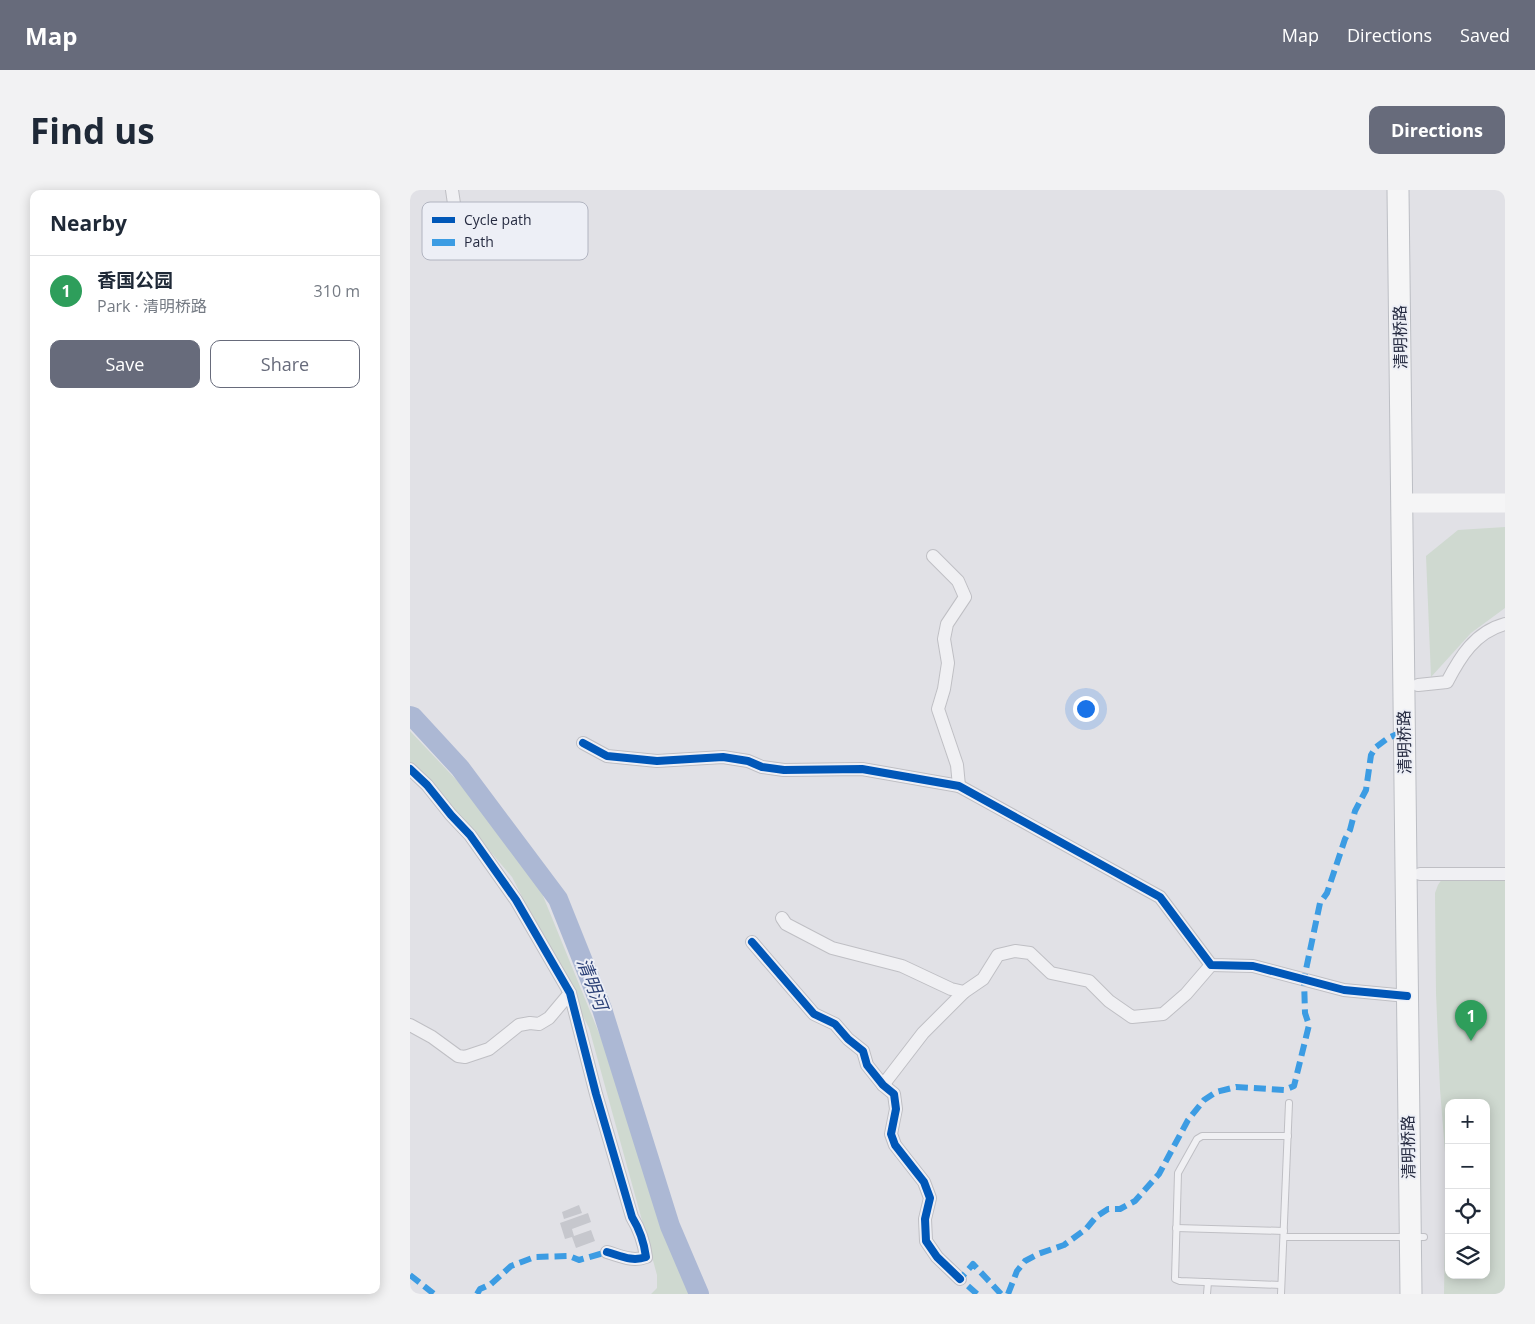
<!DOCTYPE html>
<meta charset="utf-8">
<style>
:root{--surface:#fff;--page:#f2f2f3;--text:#1f2937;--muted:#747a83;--line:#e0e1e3;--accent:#676b7b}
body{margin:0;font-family:"Open Sans","Noto Sans SC",sans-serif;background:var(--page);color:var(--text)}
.controls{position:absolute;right:15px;bottom:15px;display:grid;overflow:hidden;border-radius:10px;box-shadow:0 2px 12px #0003}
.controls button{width:45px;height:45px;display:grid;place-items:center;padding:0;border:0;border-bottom:1px solid var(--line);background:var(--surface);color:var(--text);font:25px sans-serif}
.you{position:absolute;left:675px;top:518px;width:18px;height:18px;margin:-12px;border:4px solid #fff;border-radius:50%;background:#1a73e8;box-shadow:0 0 0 8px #1a73e833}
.badge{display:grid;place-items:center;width:32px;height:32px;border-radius:50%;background:var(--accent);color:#fff;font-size:16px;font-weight:700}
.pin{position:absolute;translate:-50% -41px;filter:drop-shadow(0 1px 2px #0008)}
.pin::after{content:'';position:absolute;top:26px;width:18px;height:15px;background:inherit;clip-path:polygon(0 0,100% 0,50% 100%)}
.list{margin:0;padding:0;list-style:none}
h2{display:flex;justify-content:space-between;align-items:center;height:65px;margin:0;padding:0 20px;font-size:21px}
h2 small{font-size:16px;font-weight:400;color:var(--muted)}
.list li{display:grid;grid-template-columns:32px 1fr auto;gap:15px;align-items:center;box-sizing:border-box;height:70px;padding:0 20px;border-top:1px solid var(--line)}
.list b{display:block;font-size:19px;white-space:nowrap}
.list p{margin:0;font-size:16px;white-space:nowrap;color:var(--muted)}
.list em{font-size:16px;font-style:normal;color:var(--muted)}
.actions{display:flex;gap:10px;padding:15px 20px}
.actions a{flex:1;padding:11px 0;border:1px solid var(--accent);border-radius:10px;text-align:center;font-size:18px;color:var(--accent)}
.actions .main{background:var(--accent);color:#fff}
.icon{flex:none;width:28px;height:28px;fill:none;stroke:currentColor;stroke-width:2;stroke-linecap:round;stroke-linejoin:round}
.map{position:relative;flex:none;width:1095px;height:1104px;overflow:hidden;border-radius:10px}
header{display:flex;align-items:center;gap:30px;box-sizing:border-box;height:70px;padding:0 25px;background:var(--accent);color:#fff}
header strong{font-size:24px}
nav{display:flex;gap:28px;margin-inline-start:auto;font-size:18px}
.intro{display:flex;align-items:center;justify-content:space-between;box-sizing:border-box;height:120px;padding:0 30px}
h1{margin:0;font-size:35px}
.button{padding:12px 22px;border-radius:10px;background:var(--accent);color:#fff;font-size:18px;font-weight:700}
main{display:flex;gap:30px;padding:0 30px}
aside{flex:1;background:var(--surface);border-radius:10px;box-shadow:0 2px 12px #0003}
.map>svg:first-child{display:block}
.green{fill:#cfd9d0;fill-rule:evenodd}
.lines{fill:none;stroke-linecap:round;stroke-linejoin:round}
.river{stroke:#acb8d4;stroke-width:20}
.building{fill:#c6c7cd}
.lane-casing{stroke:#bfbfc4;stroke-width:8}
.street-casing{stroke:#bfbfc4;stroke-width:14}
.primary-casing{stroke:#bcbec4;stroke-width:23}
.lane{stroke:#f0f0f3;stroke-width:6}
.street{stroke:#f0f0f3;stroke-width:12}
.secondary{stroke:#f5f5f6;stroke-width:19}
.primary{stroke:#f5f5f6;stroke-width:21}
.quiet{stroke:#3c9ce3;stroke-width:6;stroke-dasharray:12 6;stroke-linecap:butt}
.cycleway-casing{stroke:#edeff6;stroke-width:11}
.cycleway{stroke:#0057b8;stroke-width:8}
.labels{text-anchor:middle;stroke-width:4;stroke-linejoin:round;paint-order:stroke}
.street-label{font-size:16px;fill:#262b41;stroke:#edeff6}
.water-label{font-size:18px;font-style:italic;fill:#2d4278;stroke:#edeff6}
.key{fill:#edeff6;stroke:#b1b4c0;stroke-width:1}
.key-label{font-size:14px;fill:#262b41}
</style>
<header>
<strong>Map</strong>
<nav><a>Map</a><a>Directions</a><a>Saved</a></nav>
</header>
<div class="intro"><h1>Find us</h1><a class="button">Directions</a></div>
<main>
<aside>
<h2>Nearby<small></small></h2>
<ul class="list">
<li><span class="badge" style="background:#2e9e5b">1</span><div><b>香国公园</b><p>Park · 清明桥路</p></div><em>310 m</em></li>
</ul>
<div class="actions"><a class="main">Save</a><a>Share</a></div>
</aside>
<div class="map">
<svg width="1095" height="1104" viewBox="0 0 1095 1104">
<rect width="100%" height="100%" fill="#e1e1e6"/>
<g class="green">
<path d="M1095 337V418L1061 443 1021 487 1016 366 1048 340Z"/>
<path d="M0 541 74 619 131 701 200 870 250 1019 282 1104H241L247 1098V1085L179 838 102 687 11 580 0 573Z"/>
<path d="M1095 687V1104H1034L1036 975 1030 899 1026 803 1025 703 1028 695 1032 689ZM1039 913H1076V1085H1039Z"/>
</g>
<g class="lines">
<path class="river" d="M0 526 3 527 50 578 148 709 192 819 260 1036 289 1104"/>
</g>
<g class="building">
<path d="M169 1015 172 1023 154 1029 152 1022Z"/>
<path d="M178 1023 181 1032 162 1039 164 1046 181 1040 185 1051 166 1058 162 1047 155 1049 150 1033Z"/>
</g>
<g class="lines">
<g class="lane-casing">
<g id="lane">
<path d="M766 1038 874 1041"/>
<path d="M874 1047H1014"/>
<path d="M871 1095 770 1091 765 1089 768 983 787 949 792 946H878"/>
<path d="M797 1104 798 1092"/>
<path d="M871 1104 879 913"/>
</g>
</g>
<g class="street-casing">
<g id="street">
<path d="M42 0 51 62"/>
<path d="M523 366 548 391 555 407 537 434 534 449 538 473 534 499 528 519 547 575 549 596"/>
<path d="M1008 495 1037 492C1050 467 1065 442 1095 434"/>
<path d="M173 553 197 566 247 571 313 567 338 571 352 577 374 580 452 579 549 596 750 707 801 775 843 776 934 800 997 806"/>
<path d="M0 579 17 595 41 625 60 645 106 710 160 803 186 904 222 1027C230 1040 234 1052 236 1067 222 1072 211 1066 197 1062"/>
<path d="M1010 684H1095"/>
<path d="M372 728 376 734 422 758 492 776 541 799 554 802 573 789 588 765 605 761 620 763 641 783 679 791 699 811 722 827 753 824 776 804 801 775"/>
<path d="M342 752 404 824 425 834 438 849 453 861 457 875 473 895 484 904 486 919 481 944 485 955 514 992 520 1008 515 1029 516 1051 527 1067 550 1089"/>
<path d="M0 835 22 847 48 866 55 867 79 859 109 835 120 833 129 834 139 828 160 803"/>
<path d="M473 895 513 843 554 802"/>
</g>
</g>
<g class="primary-casing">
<path id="primary" d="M988 0 1001 1104"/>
</g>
<use href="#lane" class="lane"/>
<use href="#street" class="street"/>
<path class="secondary" d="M992 313H1095"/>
<use href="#primary" class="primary"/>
<g class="quiet">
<path d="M0 1085 24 1104"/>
<path d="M67 1104 70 1099 81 1094 101 1076 125 1067 159 1066 169 1070 197 1062"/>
<path d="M567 1104 550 1089 563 1074 591 1104"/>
<path d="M598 1104 607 1081 615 1071 628 1064 654 1055 676 1039 686 1027 698 1019H710L725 1011 749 984 778 930 794 910 806 902 826 897 874 900 884 896 899 835 895 823 894 789 910 713 917 703 935 649 940 640 945 621 956 600 961 565 966 557 978 548 994 541"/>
</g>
<g class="cycleway-casing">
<g id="cycleway">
<path d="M173 553 197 566 247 571 313 567 338 571 352 577 374 580 452 579 549 596 750 707 801 775 843 776 934 800 997 806"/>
<path d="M0 579 17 595 41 625 60 645 106 710 160 803 186 904 222 1027C230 1040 234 1052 236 1067 222 1072 211 1066 197 1062"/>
<path d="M342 752 404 824 425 834 438 849 453 861 457 875 473 895 484 904 486 919 481 944 485 955 514 992 520 1008 515 1029 516 1051 527 1067 550 1089"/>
</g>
</g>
<use href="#cycleway" class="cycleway"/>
</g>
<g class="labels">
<g class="street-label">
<text transform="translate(990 147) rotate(-91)" y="6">清明桥路</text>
<text transform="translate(994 552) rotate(-91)" y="6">清明桥路</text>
<text transform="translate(998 957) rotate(-91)" y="6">清明桥路</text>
</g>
<g class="water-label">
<text transform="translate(182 794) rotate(69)" y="6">清明河</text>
</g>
</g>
<rect x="12" y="12" width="166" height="58" rx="8" class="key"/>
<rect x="22" y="27" width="23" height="6" fill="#0057b8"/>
<rect x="22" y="49" width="23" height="7" fill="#3c9ce3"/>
<g class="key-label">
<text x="54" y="35">Cycle path</text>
<text x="54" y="57">Path</text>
</g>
</svg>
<div class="controls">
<button>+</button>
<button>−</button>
<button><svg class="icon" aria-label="locate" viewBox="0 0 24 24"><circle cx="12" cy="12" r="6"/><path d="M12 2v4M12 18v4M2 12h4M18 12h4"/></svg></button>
<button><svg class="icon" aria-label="layers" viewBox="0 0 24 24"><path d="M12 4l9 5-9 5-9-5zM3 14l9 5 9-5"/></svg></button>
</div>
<div class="you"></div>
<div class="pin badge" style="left:1061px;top:851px;background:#2e9e5b">1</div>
</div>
</main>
